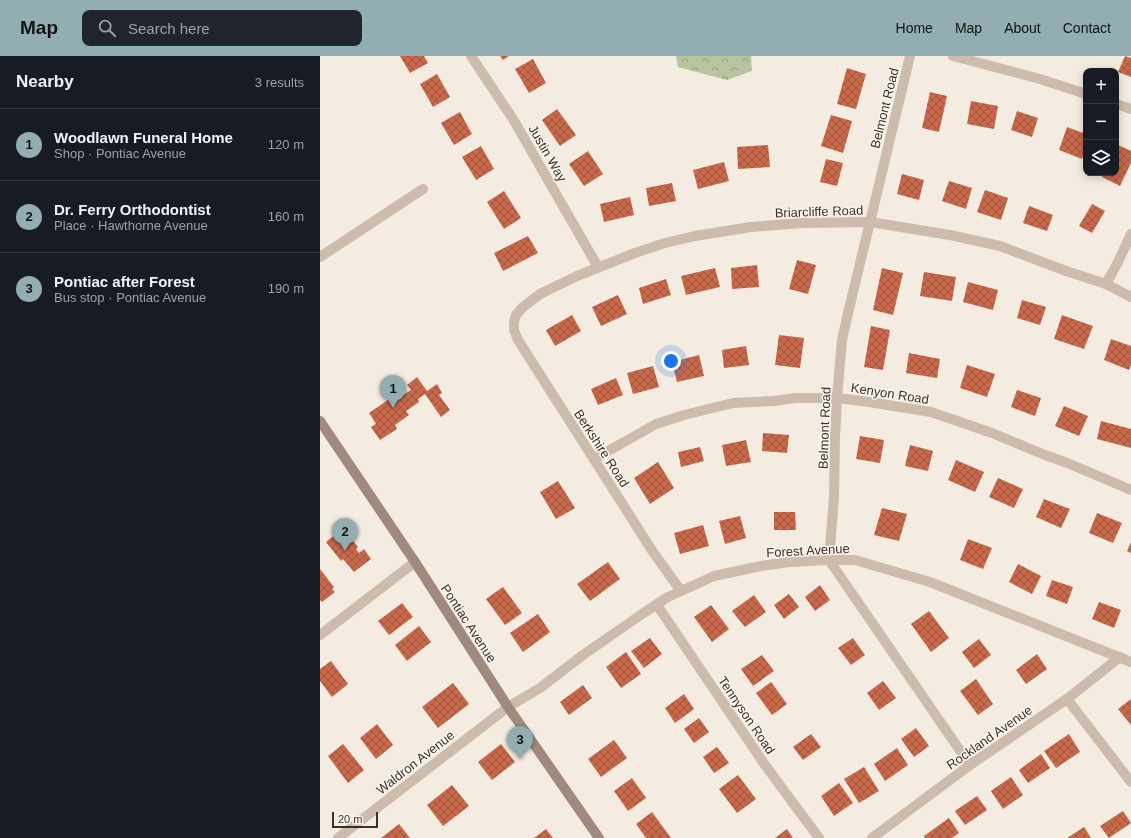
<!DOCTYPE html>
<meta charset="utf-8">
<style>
:root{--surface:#171b24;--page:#20242c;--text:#f1f3f6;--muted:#9ea1a6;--line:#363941;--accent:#92aeb2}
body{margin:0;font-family:Helvetica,sans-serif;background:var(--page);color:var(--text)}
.controls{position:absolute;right:12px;top:12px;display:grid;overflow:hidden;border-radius:8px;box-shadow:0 2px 10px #0003}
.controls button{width:36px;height:36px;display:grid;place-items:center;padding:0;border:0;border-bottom:1px solid var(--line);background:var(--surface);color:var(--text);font:20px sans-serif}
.scale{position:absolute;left:12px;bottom:10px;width:46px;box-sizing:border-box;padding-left:4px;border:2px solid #3b302b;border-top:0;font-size:11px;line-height:14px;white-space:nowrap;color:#3b302b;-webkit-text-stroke:3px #fbf5ee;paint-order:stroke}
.you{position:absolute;left:351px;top:305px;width:14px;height:14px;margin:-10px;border:3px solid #fff;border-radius:50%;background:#1a73e8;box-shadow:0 0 0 6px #1a73e833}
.badge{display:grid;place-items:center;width:26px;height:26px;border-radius:50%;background:var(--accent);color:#111;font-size:13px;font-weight:700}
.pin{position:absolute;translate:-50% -33px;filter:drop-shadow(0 1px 2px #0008)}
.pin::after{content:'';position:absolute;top:21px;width:14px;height:12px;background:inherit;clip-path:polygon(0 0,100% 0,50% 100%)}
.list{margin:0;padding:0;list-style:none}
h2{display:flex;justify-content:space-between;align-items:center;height:52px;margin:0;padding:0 16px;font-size:17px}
h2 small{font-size:13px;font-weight:400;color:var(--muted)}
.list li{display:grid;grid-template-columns:26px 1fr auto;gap:12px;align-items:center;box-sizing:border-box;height:72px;padding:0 16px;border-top:1px solid var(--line)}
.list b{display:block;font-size:15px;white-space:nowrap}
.list p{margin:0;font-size:13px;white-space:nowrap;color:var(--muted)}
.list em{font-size:13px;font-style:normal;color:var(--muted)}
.icon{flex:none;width:22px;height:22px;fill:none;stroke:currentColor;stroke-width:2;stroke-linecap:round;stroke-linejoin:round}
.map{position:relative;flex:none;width:811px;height:782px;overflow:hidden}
header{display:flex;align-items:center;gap:24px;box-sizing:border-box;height:56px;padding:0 20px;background:var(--accent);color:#111}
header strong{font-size:19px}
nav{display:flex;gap:22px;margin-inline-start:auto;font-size:14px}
.search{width:280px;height:36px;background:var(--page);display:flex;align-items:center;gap:10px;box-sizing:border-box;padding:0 14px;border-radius:8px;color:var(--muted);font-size:15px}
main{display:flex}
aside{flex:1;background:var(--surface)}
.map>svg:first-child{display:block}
.forest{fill:url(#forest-crowns)}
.building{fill:url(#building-cross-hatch)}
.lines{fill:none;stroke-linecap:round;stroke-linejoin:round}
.street{stroke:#cdbbac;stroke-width:10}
.secondary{stroke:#a18a7d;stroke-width:10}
.labels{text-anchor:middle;stroke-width:3;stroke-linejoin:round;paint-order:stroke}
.street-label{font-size:13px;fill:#3b302b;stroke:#fbf5ee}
</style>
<header>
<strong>Map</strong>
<div class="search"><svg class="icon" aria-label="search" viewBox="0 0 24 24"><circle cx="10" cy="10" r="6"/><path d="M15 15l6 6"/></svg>Search here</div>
<nav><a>Home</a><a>Map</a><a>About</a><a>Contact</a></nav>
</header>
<main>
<aside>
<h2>Nearby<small>3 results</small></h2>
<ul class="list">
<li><span class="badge">1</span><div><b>Woodlawn Funeral Home</b><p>Shop · Pontiac Avenue</p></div><em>120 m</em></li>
<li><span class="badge">2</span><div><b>Dr. Ferry Orthodontist</b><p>Place · Hawthorne Avenue</p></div><em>160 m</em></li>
<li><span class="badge">3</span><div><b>Pontiac after Forest</b><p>Bus stop · Pontiac Avenue</p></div><em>190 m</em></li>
</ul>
</aside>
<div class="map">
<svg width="811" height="782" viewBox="0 0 811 782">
<defs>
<pattern id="forest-crowns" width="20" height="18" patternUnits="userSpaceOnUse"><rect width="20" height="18" fill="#b8c4a0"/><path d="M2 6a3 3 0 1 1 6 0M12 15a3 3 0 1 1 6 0" fill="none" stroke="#97a083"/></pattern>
<pattern id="building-cross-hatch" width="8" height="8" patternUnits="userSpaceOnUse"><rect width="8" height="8" fill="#c8694b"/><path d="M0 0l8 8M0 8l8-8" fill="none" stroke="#a4573f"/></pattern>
</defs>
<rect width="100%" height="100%" fill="#f4ebe1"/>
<path class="forest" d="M356 0H431L432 15 407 24 358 11Z"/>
<g class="building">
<path d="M80 0H104L108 7 90 17Z"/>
<path d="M180 0H189L183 4Z"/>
<path d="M805 0 811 2V21L798 16Z"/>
<path d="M213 3 226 27 209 37 195 13Z"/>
<path d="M527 12 546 18 536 53 517 48Z"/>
<path d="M117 18 130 41 113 51 100 28Z"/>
<path d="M610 36 627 40 619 76 602 72Z"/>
<path d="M651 45 678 50 674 73 647 68Z"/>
<path d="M237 53 256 79 240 90 222 64Z"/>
<path d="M697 55 718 62 712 81 691 74Z"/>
<path d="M140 56 152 78 134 89 121 67Z"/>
<path d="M511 59 532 65 523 97 501 90Z"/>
<path d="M747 71 766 78V91L762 103 739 94Z"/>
<path d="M448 89 450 111 418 113 417 91Z"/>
<path d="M798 89 811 95V107L800 130 782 121 784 117H796V92Z"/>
<path d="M161 90 174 113 156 124 142 101Z"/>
<path d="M268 95 283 118 264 130 249 108Z"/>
<path d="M506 103 523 107 517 130 500 126Z"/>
<path d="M404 106 409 125 378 133 373 114Z"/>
<path d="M582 118 604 124 599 144 577 138Z"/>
<path d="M629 125 652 132 646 153 622 145Z"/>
<path d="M352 127 356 145 329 150 326 132Z"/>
<path d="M665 134 688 142 681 164 657 156Z"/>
<path d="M184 135 201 162 184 173 167 146Z"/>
<path d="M310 141 314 159 284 166 280 148Z"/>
<path d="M772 148 785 155 772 177 759 170Z"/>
<path d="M709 150 733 159 727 175 703 167Z"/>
<path d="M208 180 218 197 183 215 174 197Z"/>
<path d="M477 204 496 209 488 238 469 233Z"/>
<path d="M437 209 439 231 412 233 411 212Z"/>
<path d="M395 212 400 231 366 239 361 220Z"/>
<path d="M562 212 583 217 573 259 553 254Z"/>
<path d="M604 216 636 221 632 245 600 240Z"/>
<path d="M346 223 351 239 323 248 319 232Z"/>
<path d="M648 226 678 234 673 254 643 246Z"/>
<path d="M298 239 307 258 281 270 272 251Z"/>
<path d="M702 244 726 251 720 269 697 262Z"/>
<path d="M252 259 261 275 235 290 226 274Z"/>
<path d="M742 259 773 270 764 293 734 283Z"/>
<path d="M551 270 570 274 563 314 544 311Z"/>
<path d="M459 279 484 282 480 312 455 309Z"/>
<path d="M791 283 811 290V309L809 314 784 304Z"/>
<path d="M426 290 429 309 404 312 402 294Z"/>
<path d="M589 297 620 303 617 322 586 317Z"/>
<path d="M379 299 384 320 357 326 352 306Z"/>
<path d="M647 309 675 318 667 341 640 332Z"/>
<path d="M333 310 339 331 313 338 307 317Z"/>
<path d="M97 321 107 335 117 328 122 337 119 339 130 354 121 361 105 338 98 343 99 346 86 355 89 359 75 369 77 373 60 384 51 371 56 368 49 357 75 339 77 343 91 334 87 329Z"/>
<path d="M296 322 303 339 278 349 271 333Z"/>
<path d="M697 334 721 342 715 360 691 351Z"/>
<path d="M744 350 768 360 759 380 735 370Z"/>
<path d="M781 365 811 373V392L777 383Z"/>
<path d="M443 377 469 379 467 397 442 395Z"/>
<path d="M540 380 564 384 560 407 536 403Z"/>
<path d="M426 384 431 406 406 410 402 389Z"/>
<path d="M590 389 613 395 608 415 585 410Z"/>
<path d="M380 391 384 405 361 411 358 396Z"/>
<path d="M636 404 664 416 655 436 628 424Z"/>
<path d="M338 406 354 432 330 448 314 422Z"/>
<path d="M678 422 703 433 694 452 669 441Z"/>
<path d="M238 425 255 452 236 463 220 436Z"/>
<path d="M724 443 750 453 741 472 716 461Z"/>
<path d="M562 452 587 458 579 485 554 479Z"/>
<path d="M454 456H475L476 474H454Z"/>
<path d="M777 457 802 467 793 487 769 477Z"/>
<path d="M420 460 426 482 405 488 399 465Z"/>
<path d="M383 469 389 490 360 498 354 477Z"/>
<path d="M23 472 38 491 36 493 39 497 44 493 51 503 34 516 23 503 21 505 6 486Z"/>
<path d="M648 483 672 492 663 513 640 504Z"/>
<path d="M811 486V497L807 495Z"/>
<path d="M288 506 300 523 270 545 257 528Z"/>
<path d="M698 508 721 520 712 538 689 526Z"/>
<path d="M0 513 14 531 12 533 15 536 2 546 0 544Z"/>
<path d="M732 524 753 531 747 548 726 540Z"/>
<path d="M500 529 510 544 495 555 485 541Z"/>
<path d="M183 531 202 557 185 569 166 543Z"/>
<path d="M469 538 479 551 464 563 454 549Z"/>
<path d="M434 539 446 556 425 571 412 555Z"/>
<path d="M779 546 801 554 794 572 772 563Z"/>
<path d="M82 547 93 561 69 579 58 565Z"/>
<path d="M391 549 409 573 392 586 374 561Z"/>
<path d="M609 555 629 582 611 596 591 568Z"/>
<path d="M218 558 230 576 203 596 190 577Z"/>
<path d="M99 570 111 586 87 605 75 589Z"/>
<path d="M330 582 342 598 324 612 311 595Z"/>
<path d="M533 582 545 599 531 609 518 592Z"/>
<path d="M659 583 671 599 654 612 642 596Z"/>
<path d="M306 596 321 618 301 632 286 611Z"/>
<path d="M717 598 727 613 706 628 696 614Z"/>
<path d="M442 599 454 615 433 630 421 613Z"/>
<path d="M11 605 28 628 12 641 0 625V613Z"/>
<path d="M656 623 673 648 658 659 640 635Z"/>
<path d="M563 625 576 642 559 654 547 637Z"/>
<path d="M451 626 467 648 452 659 436 637Z"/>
<path d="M133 627 149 648 118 672 102 651Z"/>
<path d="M263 629 272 642 249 659 240 646Z"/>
<path d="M364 638 374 653 355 667 345 652Z"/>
<path d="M811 643V669L798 653Z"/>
<path d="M379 662 389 676 374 687 364 673Z"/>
<path d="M57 668 73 689 56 703 40 682Z"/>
<path d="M596 672 609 690 594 701 581 683Z"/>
<path d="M491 678 501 691 483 704 473 691Z"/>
<path d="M749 678 760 696 736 712 724 695Z"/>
<path d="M294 684 307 702 281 721 268 703Z"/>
<path d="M23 688 44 714 28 727 8 700Z"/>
<path d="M181 688 195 706 172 724 158 706Z"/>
<path d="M397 691 409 707 394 717 383 701Z"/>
<path d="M577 692 588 709 565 725 554 708Z"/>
<path d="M721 698 730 712 708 727 699 714Z"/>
<path d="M544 711 559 735 539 747 524 723Z"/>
<path d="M418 719 436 743 417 757 399 733Z"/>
<path d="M691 721 703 739 683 753 671 735Z"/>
<path d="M312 722 326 742 308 755 294 735Z"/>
<path d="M519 727 533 747 514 760 501 740Z"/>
<path d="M132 729 149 750 123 770 107 749Z"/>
<path d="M657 740 667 754 645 769 635 755Z"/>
<path d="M803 755 811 767 789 782 780 770Z"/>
<path d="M332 756 351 782H326L316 768Z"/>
<path d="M629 762 639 777 632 782H605L604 780Z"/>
<path d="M79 768 90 782H61Z"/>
<path d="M764 771 771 782H747Z"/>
<path d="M226 773 233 782H214Z"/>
<path d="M467 773 473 782H455Z"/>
</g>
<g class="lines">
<g class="street">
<path d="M151 0 193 63 278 211"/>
<path d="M590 0 529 253 522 284 517 342 515 381 514 442 509 504 650 709"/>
<path d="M633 0 720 23 766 38"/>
<path d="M796 48 811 53"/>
<path d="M0 201 103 133"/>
<path d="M786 228 797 208 811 178"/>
<path d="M274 403 336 368 364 359 413 347 454 345 475 342H517L549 346 611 356 672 377 725 399 745 406 811 434"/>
<path d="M361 535 333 496 198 284 194 274V266L196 259 203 251 220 238 257 220 315 197 345 187 375 180 431 171 482 167 550 166 630 179 680 190 746 215 786 228 811 241"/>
<path d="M337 549 445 709 499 782"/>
<path d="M0 579 95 506"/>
<path d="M747 643 811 726"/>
<path d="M18 782 188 651 220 632 263 599 322 558 348 541 394 520 441 510 469 506 509 504H535L610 526 811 606"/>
<path d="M552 782 650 709 747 643 800 601"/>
</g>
<path class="secondary" d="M0 365 95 506 188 651 279 782"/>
</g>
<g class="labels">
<g class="street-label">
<text transform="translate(564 52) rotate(-76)" y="5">Belmont Road</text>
<text transform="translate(228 97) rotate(60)" y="5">Justin Way</text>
<text transform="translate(499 155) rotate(-2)" y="5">Briarcliffe Road</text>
<text transform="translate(570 337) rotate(9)" y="5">Kenyon Road</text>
<text transform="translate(504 372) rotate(-88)" y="5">Belmont Road</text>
<text transform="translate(282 392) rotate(57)" y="5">Berkshire Road</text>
<text transform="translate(488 494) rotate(-3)" y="5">Forest Avenue</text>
<text transform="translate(149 567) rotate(57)" y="5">Pontiac Avenue</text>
<text transform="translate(427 659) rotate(56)" y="5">Tennyson Road</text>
<text transform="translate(669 681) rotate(-35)" y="5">Rockland Avenue</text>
<text transform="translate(95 706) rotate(-38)" y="5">Waldron Avenue</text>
</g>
</g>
</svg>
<div class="controls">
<button>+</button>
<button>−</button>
<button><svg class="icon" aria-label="layers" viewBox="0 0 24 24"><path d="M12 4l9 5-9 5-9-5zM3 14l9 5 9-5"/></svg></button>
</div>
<div class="scale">20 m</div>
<div class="you"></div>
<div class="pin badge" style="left:73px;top:352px">1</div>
<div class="pin badge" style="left:25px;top:495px">2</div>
<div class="pin badge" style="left:200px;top:703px">3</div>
</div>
</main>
